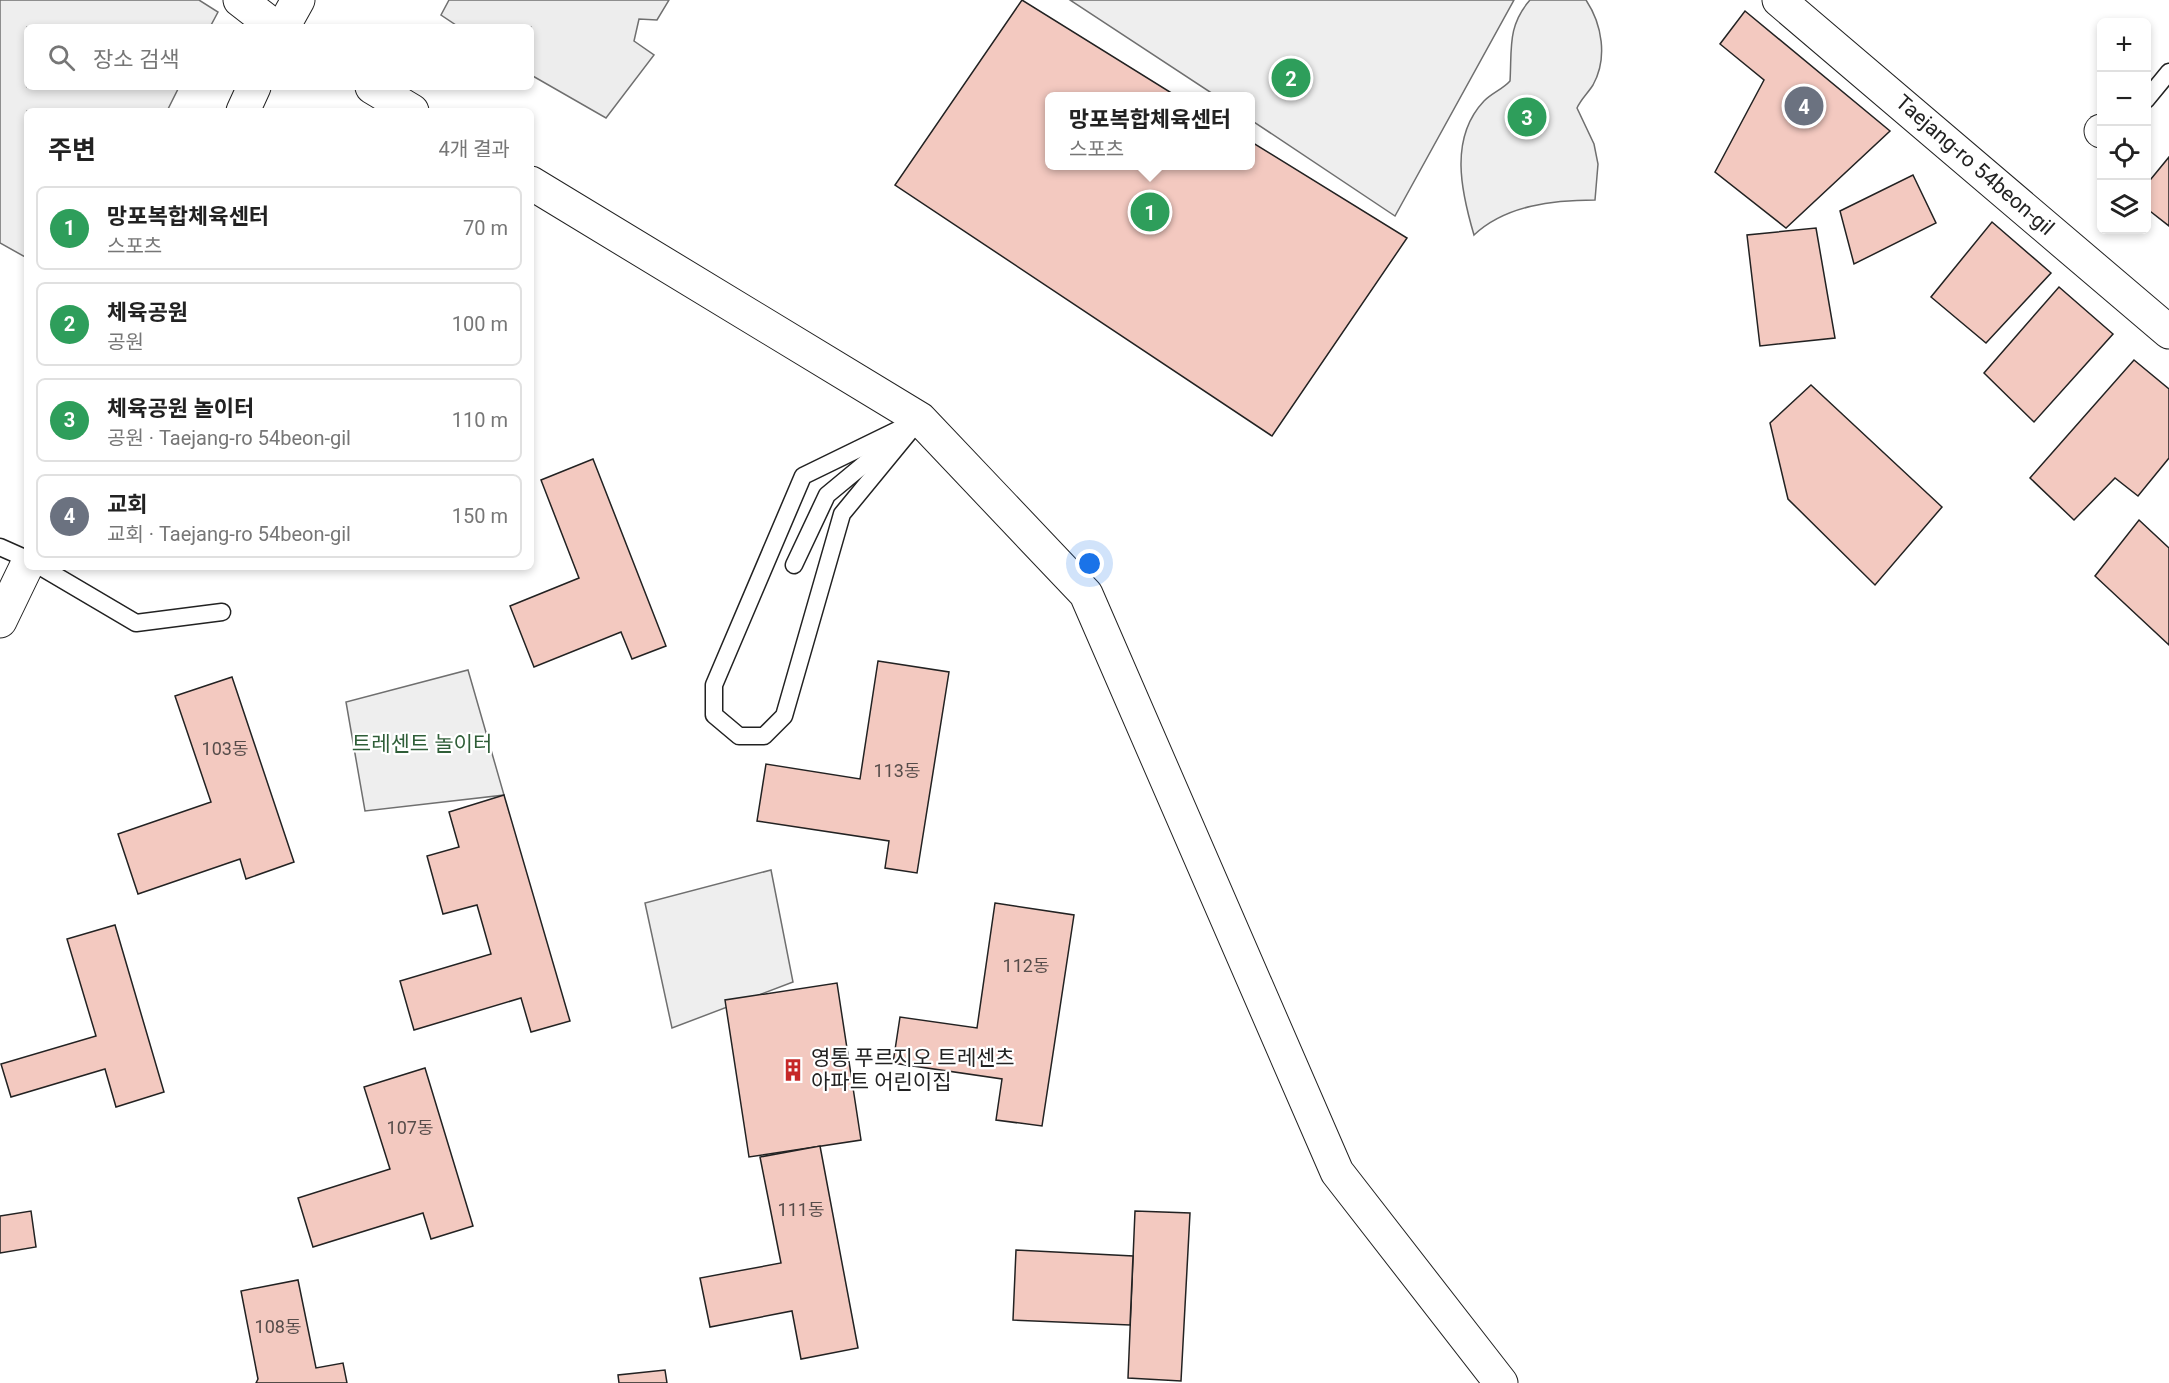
<!DOCTYPE html>
<html lang="ko">
<meta charset="utf-8">
<style>
:root{--surface:#fff;--page:#f2f2f2;--text:#222;--muted:#767676;--line:#e0e0e0;--accent:#b45309}
body{margin:0;font-family:Roboto,"Noto Sans KR",sans-serif;background:var(--page);color:var(--text)}
.controls{position:absolute;right:18px;top:18px;display:grid;overflow:hidden;border-radius:9px;box-shadow:0 3px 9px #0003}
.controls button{width:54px;height:54px;display:grid;place-items:center;padding:0;border:0;border-bottom:2px solid var(--line);background:var(--surface);color:var(--text);font:30px sans-serif}
.you{position:absolute;left:1090px;top:564px;width:21px;height:21px;margin:-15px;border:4px solid #fff;border-radius:50%;background:#1a73e8;box-shadow:0 0 0 9px #1a73e833}
.badge{display:grid;place-items:center;width:39px;height:39px;border-radius:50%;background:var(--accent);color:#fff;font-size:20px;font-weight:700}
.pin{position:absolute;translate:-50% -50%;border:3px solid #fff;box-shadow:0 2px 6px #0006}
.popup{position:absolute;left:1045px;top:92px;width:210px;height:78px;box-sizing:border-box;display:grid;place-content:center;border-radius:9px;background:var(--surface);filter:drop-shadow(0 2px 4px #0005);font-size:20px;white-space:nowrap;color:var(--muted)}
.popup b{font-size:22px;color:var(--text)}
.popup::after{content:'';position:absolute;left:50%;top:100%;margin-left:-12px;border:12px solid transparent;border-top-color:var(--surface)}
.list{margin:0;padding:0;list-style:none}
h2{display:flex;justify-content:space-between;align-items:center;height:78px;margin:0;padding:0 24px;font-size:26px}
h2 small{font-size:20px;font-weight:400;color:var(--muted)}
.list li{display:grid;grid-template-columns:39px 1fr auto;gap:18px;align-items:center;box-sizing:border-box;height:84px;margin:0 12px 12px;padding:0 12px;border:2px solid var(--line);border-radius:9px}
.list b{display:block;font-size:22px;white-space:nowrap}
.list p{margin:0;font-size:20px;white-space:nowrap;color:var(--muted)}
.list em{font-size:20px;font-style:normal;color:var(--muted)}
.icon{flex:none;width:33px;height:33px;fill:none;stroke:currentColor;stroke-width:2;stroke-linecap:round;stroke-linejoin:round}
.map{position:relative;flex:none;width:2169px;height:1383px;overflow:hidden}
.search{position:absolute;background:var(--surface);box-shadow:0 3px 9px #0003;left:24px;top:24px;width:510px;height:66px;display:flex;align-items:center;gap:15px;box-sizing:border-box;padding:0 21px;border-radius:9px;color:var(--muted);font-size:22px}
.panel{position:absolute;background:var(--surface);box-shadow:0 3px 9px #0003;left:24px;top:108px;width:510px;height:462px;border-radius:9px}
.map>svg:first-child{display:block}
.green{fill:#eee;stroke:#6f6f6f;stroke-width:1.5}
.parking{fill:#ededed;stroke:#6f6f6f;stroke-width:1.5}
.building{fill:#f3c9c0;stroke:#222;stroke-width:1.5}
.lines{fill:none;stroke-linecap:round;stroke-linejoin:round}
.lane-casing{stroke:#222;stroke-width:19}
.street-casing{stroke:#222;stroke-width:35}
.secondary-casing{stroke:#222;stroke-width:35}
.lane{stroke:#fff;stroke-width:16}
.street{stroke:#fff;stroke-width:33}
.secondary{stroke:#fff;stroke-width:33}
.labels{text-anchor:middle;stroke-width:4.5;stroke-linejoin:round;paint-order:stroke}
.number-label{font-size:18px;fill:#564c4a}
.street-label{font-size:21px;fill:#222;stroke:#fff}
.park-label{font-size:21px;fill:#2f5e38;stroke:#fff}
.poi-label{font-size:21px;fill:#222;stroke:#fff;text-anchor:start}
</style>
<div class="map">
<svg width="2169" height="1383" viewBox="0 0 2169 1383">
<rect width="100%" height="100%" fill="#fff"/>
<g class="green">
<path d="M0 0H199L218 12 210 27H27V87H179L167 111H27V258L0 243Z"/>
<path d="M1070 0H1514L1395 216 1251 120 1250 97 1216 96Z"/>
<path d="M1530 0H1586C1602 24 1608 58 1593 85 1588 93 1581 99 1577 108L1594 144 1598 164 1595 200C1554 200 1506 205 1474 235 1461 191 1449 138 1484 101 1492 93 1503 89 1510 81 1512 50 1507 26 1530 0Z"/>
<path d="M468 670 504 795 365 811 346 702Z"/>
<path d="M771 870 793 982 672 1028 645 903Z"/>
</g>
<path class="parking" d="M449 0H669L657 20 639 19 634 41 654 55 606 118 531 75V27H459L441 15Z"/>
<g class="building">
<path d="M1022 0 1178 97H1050V166H1250V141L1407 238 1272 436 895 185Z"/>
<path d="M1745 11 1890 131 1786 228 1715 172 1764 80 1720 44Z"/>
<path d="M2169 157V226L2146 208V185Z"/>
<path d="M1913 175 1936 223 1854 264 1840 211Z"/>
<path d="M1992 222 2051 273 1986 343 1931 297Z"/>
<path d="M1816 228 1835 338 1760 346 1747 235Z"/>
<path d="M2059 287 2113 334 2034 422 1984 373Z"/>
<path d="M2134 360 2169 389V458L2138 496 2115 478 2074 520 2030 478Z"/>
<path d="M1811 385 1942 507 1875 585 1788 499 1770 423Z"/>
<path d="M593 459 666 646 632 659 621 632 534 667 510 606 579 578 541 480Z"/>
<path d="M2139 520 2169 548V645L2095 576Z"/>
<path d="M878 661 949 672 917 873 885 868 889 841 757 821 766 764 860 779Z"/>
<path d="M232 677 294 862 246 879 240 859 138 894 118 834 211 802 175 696Z"/>
<path d="M504 795 570 1021 531 1032 521 998 414 1030 400 981 491 954 477 905 443 914 427 856 459 847 449 812Z"/>
<path d="M995 903 1074 915 1042 1126 996 1120 1002 1079 893 1063 900 1017 977 1028Z"/>
<path d="M115 925 164 1092 116 1107 105 1069 11 1097 1 1064 96 1036 67 939Z"/>
<path d="M837 983 861 1140 749 1157 725 1000Z"/>
<path d="M425 1068 473 1226 431 1239 423 1213 313 1247 298 1198 390 1169 364 1087Z"/>
<path d="M820 1146 858 1348 801 1359 792 1311 710 1327 700 1278 781 1263 760 1157Z"/>
<path d="M31 1211 36 1247 0 1253V1216Z"/>
<path d="M1135 1211 1190 1213 1181 1381 1128 1378Z"/>
<path d="M1016 1250 1133 1256 1130 1325 1013 1320Z"/>
<path d="M298 1280 316 1368 343 1363 347 1383H256L258 1379 241 1291Z"/>
<path d="M665 1370 667 1383H619L618 1375Z"/>
</g>
<g class="lines">
<g class="lane-casing">
<g id="lane">
<path d="M2146 100 2169 72"/>
<path d="M920 419 842 514 784 716 764 736H739L714 715V685L803 476Z"/>
<path d="M0 547 27 559"/>
<path d="M794 565 827 495 891 442"/>
<path d="M41 567 136 623 222 612"/>
</g>
</g>
<g class="street-casing">
<g id="street">
<path d="M240 0 275 27"/>
<path d="M1779 0 2169 332"/>
<path d="M2101 131H2102"/>
</g>
</g>
<g class="secondary-casing">
<g id="secondary">
<path d="M283 27 298 0"/>
<path d="M372 87 412 111"/>
<path d="M243 111 254 87"/>
<path d="M531 183 920 419 1086 594 1337 1172 1501 1383"/>
<path d="M0 621 27 565"/>
</g>
</g>
<use href="#lane" class="lane"/>
<use href="#street" class="street"/>
<use href="#secondary" class="secondary"/>
</g>
<defs>
<g id="building-bare" transform="scale(1.8)"><path d="M-4-6H4V6H1V3H-1V6H-4ZM-2.5-4.3h1.7v1.8h-1.7ZM.8-4.3h1.7v1.8H.8ZM-2.5-1h1.7V.8h-1.7ZM.8-1h1.7V.8H.8Z" fill="#c62828" stroke="#fff" stroke-width="2.5" paint-order="stroke"/></g>
</defs>
<g fill-rule="evenodd">
<use href="#building-bare" x="793" y="1070"/>
</g>
<g class="labels">
<g class="number-label">
<text x="225" y="755">103동</text>
<text x="897" y="777">113동</text>
<text x="1026" y="972">112동</text>
<text x="410" y="1134">107동</text>
<text x="801" y="1216">111동</text>
<text x="278" y="1333">108동</text>
</g>
<g class="street-label">
<text transform="translate(1975 165) rotate(41)" y="7">Taejang-ro 54beon-gil</text>
</g>
<g class="park-label">
<text x="422" y="751">트레센트 놀이터</text>
</g>
<g class="poi-label">
<text x="811" y="1065">영통 푸르지오 트레센츠<tspan x="811" dy="24">아파트 어린이집</tspan></text>
</g>
</g>
</svg>
<div class="controls">
<button>+</button>
<button>−</button>
<button><svg class="icon" aria-label="locate" viewBox="0 0 24 24"><circle cx="12" cy="12" r="6"/><path d="M12 2v4M12 18v4M2 12h4M18 12h4"/></svg></button>
<button><svg class="icon" aria-label="layers" viewBox="0 0 24 24"><path d="M12 4l9 5-9 5-9-5zM3 14l9 5 9-5"/></svg></button>
</div>
<div class="you"></div>
<div class="pin badge" style="left:1150px;top:212px;background:#2e9e5b">1</div>
<div class="popup"><b>망포복합체육센터</b>스포츠</div>
<div class="pin badge" style="left:1291px;top:78px;background:#2e9e5b">2</div>
<div class="pin badge" style="left:1527px;top:117px;background:#2e9e5b">3</div>
<div class="pin badge" style="left:1804px;top:106px;background:#6b7280">4</div>
<div class="search"><svg class="icon" aria-label="search" viewBox="0 0 24 24"><circle cx="10" cy="10" r="6"/><path d="M15 15l6 6"/></svg>장소 검색</div>
<section class="panel">
<h2>주변<small>4개 결과</small></h2>
<ul class="list">
<li><span class="badge" style="background:#2e9e5b">1</span><div><b>망포복합체육센터</b><p>스포츠</p></div><em>70 m</em></li>
<li><span class="badge" style="background:#2e9e5b">2</span><div><b>체육공원</b><p>공원</p></div><em>100 m</em></li>
<li><span class="badge" style="background:#2e9e5b">3</span><div><b>체육공원 놀이터</b><p>공원 · Taejang-ro 54beon-gil</p></div><em>110 m</em></li>
<li><span class="badge" style="background:#6b7280">4</span><div><b>교회</b><p>교회 · Taejang-ro 54beon-gil</p></div><em>150 m</em></li>
</ul>
</section>
</div>
